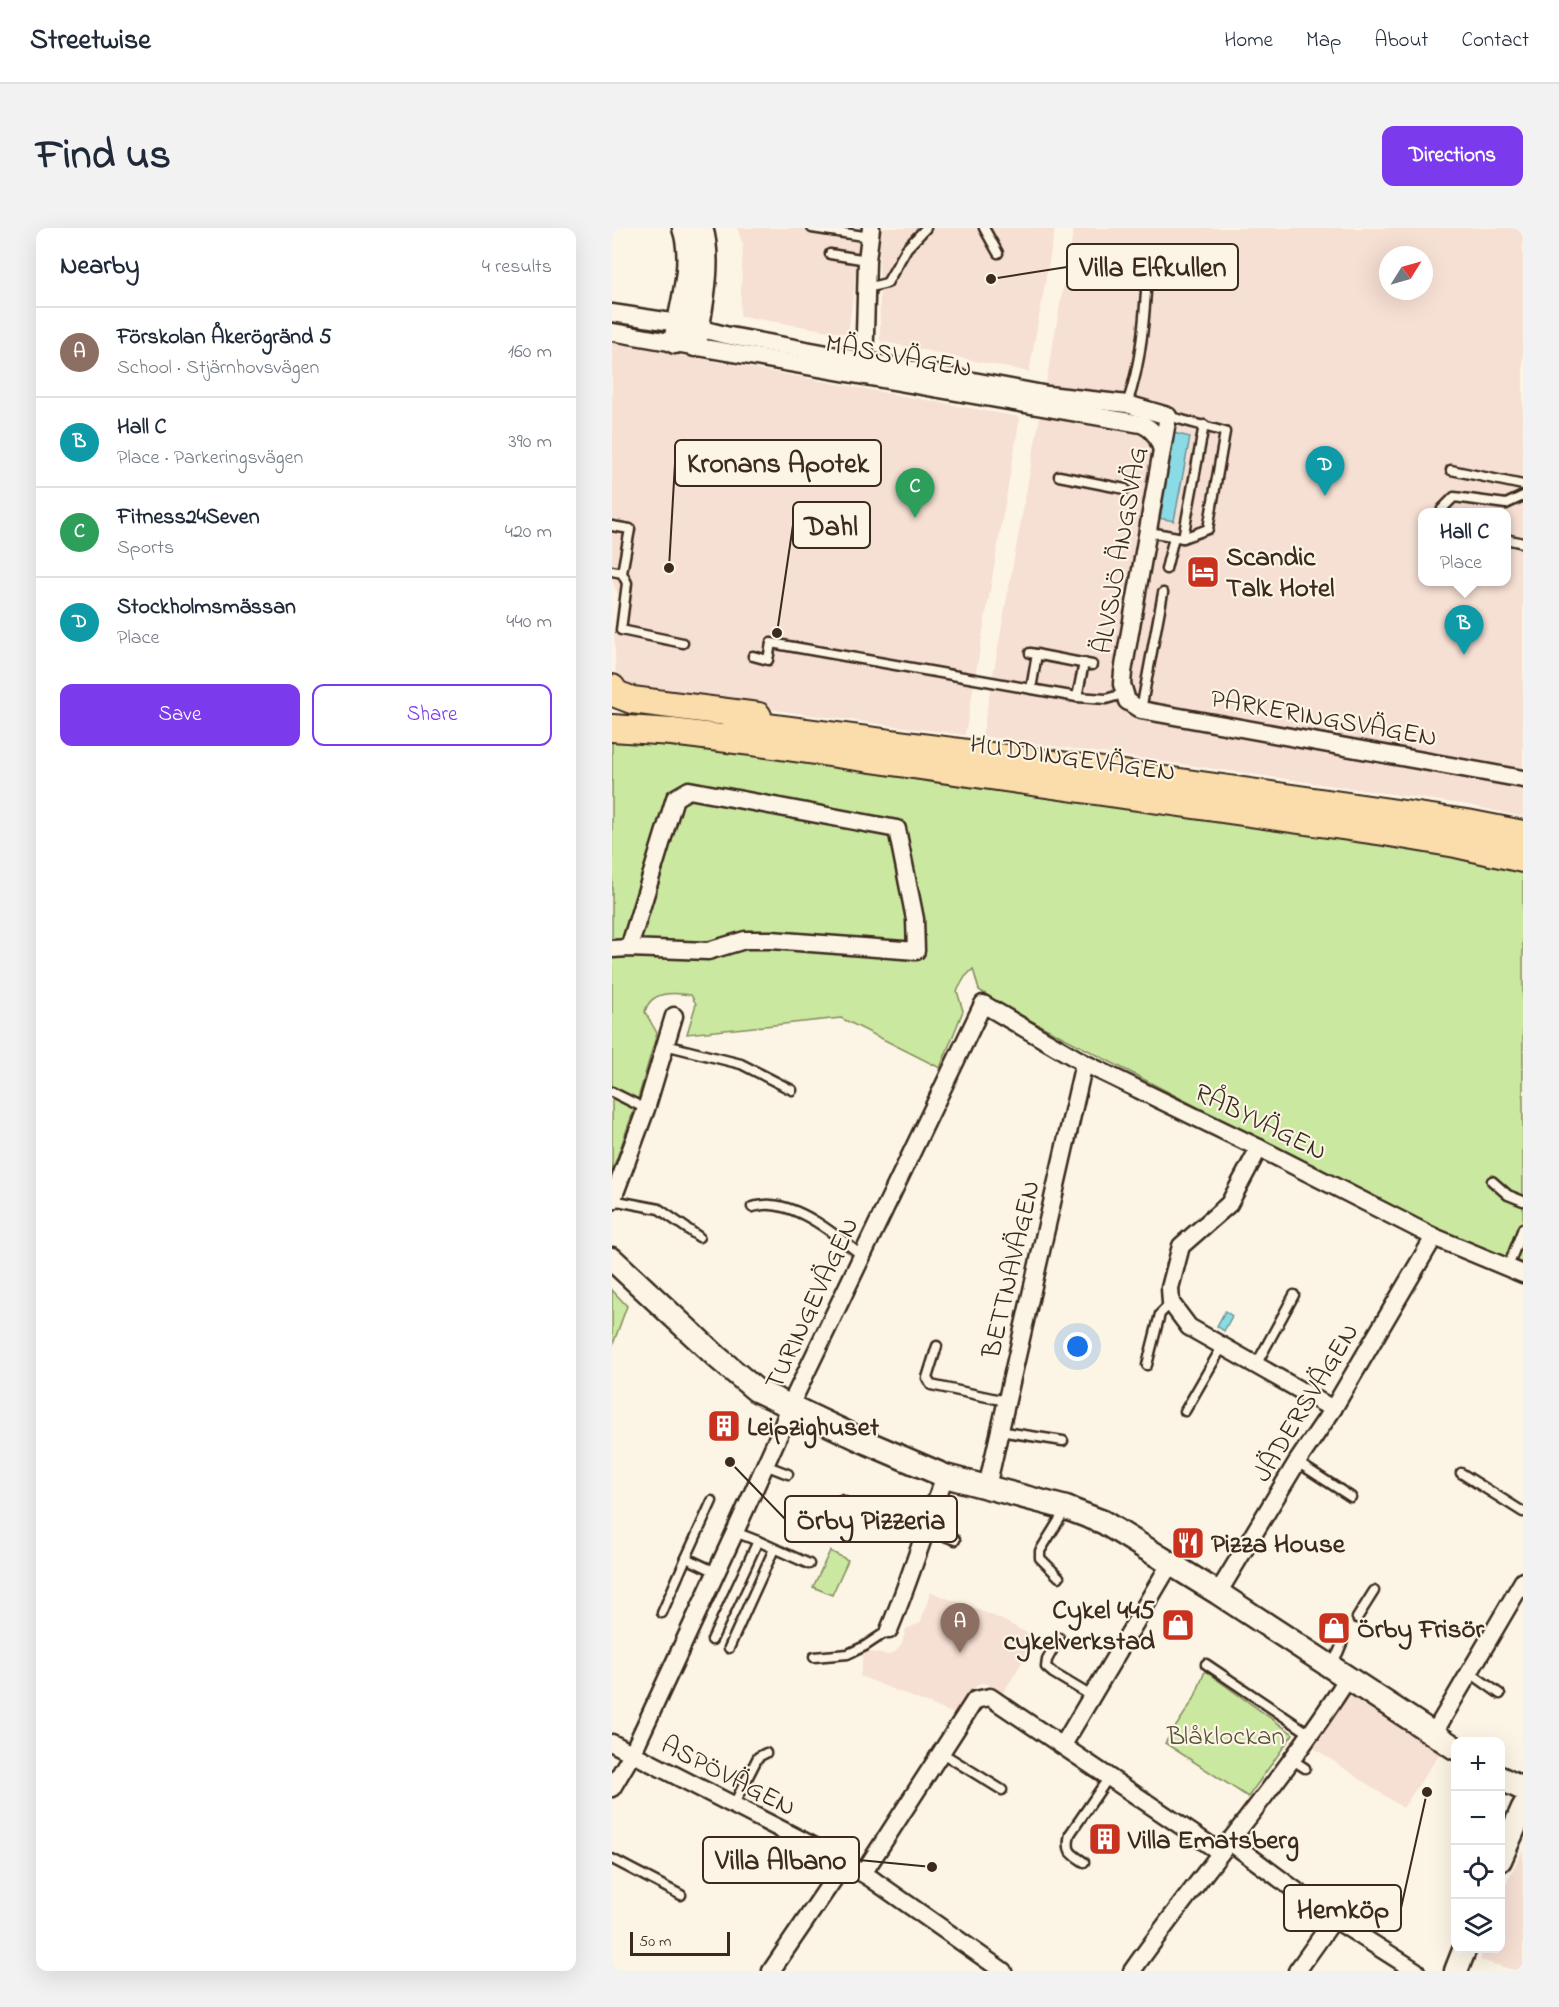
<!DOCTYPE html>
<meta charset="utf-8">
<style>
:root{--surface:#fff;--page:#f2f2f3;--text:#1f2937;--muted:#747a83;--line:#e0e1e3;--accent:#7c3aed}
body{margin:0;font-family:"Indie Flower",sans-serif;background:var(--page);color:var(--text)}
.controls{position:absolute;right:18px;bottom:18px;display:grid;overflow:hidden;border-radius:12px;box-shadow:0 6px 24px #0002}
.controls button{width:54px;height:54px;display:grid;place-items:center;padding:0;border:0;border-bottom:2px solid var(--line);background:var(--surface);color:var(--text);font:30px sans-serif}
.compass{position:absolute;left:767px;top:18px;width:54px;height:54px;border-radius:50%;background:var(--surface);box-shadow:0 6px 24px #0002;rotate:53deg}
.scale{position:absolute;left:18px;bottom:15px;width:100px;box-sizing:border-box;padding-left:6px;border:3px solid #3b2a1e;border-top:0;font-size:16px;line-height:21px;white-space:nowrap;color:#3b2a1e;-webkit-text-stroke:4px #fcf5e5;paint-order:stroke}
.you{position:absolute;left:466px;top:1119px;width:21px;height:21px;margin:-15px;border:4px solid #fff;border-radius:50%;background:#1a73e8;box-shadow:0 0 0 9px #1a73e833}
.badge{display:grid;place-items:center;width:39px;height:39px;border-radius:50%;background:var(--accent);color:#fff;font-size:20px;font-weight:700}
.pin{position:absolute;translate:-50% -50px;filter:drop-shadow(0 2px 3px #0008)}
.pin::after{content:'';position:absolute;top:32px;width:21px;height:18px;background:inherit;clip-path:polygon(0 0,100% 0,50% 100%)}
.popup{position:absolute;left:806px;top:280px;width:93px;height:78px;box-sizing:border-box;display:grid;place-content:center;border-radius:12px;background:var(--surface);filter:drop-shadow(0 2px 4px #0005);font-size:20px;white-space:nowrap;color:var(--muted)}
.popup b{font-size:22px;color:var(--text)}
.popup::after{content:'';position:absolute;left:50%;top:100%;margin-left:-12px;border:12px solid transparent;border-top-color:var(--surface)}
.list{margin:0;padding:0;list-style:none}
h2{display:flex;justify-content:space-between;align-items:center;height:78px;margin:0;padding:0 24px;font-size:26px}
h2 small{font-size:20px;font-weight:400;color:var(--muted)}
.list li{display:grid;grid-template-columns:39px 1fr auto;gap:18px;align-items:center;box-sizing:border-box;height:90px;padding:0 24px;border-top:2px solid var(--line)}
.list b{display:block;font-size:22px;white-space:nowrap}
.list p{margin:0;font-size:20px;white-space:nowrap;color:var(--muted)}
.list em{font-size:20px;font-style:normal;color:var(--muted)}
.actions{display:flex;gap:12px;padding:18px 24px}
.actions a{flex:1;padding:14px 0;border:2px solid var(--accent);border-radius:12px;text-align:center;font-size:21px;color:var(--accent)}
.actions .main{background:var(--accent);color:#fff}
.icon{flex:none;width:33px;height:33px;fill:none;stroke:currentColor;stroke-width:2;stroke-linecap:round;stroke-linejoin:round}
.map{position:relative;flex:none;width:911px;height:1743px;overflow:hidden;border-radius:12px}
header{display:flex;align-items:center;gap:36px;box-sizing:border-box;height:84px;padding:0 30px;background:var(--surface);border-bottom:2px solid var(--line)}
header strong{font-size:28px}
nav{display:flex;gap:33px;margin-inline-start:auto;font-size:21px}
.intro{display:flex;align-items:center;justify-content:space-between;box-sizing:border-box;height:144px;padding:0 36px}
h1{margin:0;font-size:42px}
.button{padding:15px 27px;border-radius:12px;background:var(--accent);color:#fff;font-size:21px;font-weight:700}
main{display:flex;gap:36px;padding:0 36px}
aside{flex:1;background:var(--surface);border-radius:12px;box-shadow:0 6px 24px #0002}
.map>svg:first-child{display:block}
.built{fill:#f6dfd3;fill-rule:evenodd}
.green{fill:#cae8a0;stroke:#82895f;stroke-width:1.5}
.water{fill:#8bdbe6;stroke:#6b9496;stroke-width:1.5}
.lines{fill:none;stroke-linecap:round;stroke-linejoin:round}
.lane-casing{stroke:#3b2a1e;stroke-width:13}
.street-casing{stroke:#3b2a1e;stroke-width:21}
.secondary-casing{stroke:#3b2a1e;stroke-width:27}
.primary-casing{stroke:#3b2a1e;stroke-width:30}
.lane{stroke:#fcf5e5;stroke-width:8}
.street{stroke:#fcf5e5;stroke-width:16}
.secondary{stroke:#fcf5e5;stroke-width:22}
.primary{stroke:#faddab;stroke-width:26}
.labels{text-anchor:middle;stroke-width:4.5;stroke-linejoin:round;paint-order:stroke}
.street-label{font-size:27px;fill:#3b2a1e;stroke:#fcf5e5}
.poi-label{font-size:27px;font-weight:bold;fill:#3b2a1e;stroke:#fcf5e5;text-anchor:start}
.park-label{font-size:27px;fill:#585038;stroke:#fcf5e5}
.leader{fill:none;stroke:#3b2a1e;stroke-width:2}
.callout-dot{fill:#3b2a1e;stroke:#fcf5e5;stroke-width:2}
.callout{fill:#fcf5e5;stroke:#3b2a1e;stroke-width:2}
.callout-label{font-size:28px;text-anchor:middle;font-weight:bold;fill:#3b2a1e}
</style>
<header>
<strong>Streetwise</strong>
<nav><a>Home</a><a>Map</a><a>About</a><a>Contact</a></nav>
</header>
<div class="intro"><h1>Find us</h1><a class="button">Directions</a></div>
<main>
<aside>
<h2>Nearby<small>4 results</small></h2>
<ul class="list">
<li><span class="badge" style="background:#8d6e63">A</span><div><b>Förskolan Åkerögränd 5</b><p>School · Stjärnhovsvägen</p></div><em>160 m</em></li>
<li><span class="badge" style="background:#0f9aa8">B</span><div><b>Hall C</b><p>Place · Parkeringsvägen</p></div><em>390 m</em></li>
<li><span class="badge" style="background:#2e9e5b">C</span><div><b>Fitness24Seven</b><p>Sports</p></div><em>420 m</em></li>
<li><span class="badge" style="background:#0f9aa8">D</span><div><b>Stockholmsmässan</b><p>Place</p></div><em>440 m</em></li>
</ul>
<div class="actions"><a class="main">Save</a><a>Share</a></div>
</aside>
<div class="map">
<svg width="911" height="1743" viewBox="0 0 911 1743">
<rect width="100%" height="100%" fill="#fcf5e5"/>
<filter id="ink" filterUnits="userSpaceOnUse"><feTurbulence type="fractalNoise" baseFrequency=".0167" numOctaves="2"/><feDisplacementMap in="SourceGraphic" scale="12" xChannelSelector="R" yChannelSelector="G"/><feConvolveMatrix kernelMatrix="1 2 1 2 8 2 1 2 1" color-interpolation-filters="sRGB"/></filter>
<g filter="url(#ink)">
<g class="built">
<path d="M125 0H250L236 106 128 88 131 17Z"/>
<path d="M267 0H443L417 144 268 113Z"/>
<path d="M462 0H911V589L857 577 370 508ZM776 27H812V63H776ZM810 284H894V354H810Z"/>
<path d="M0 115 408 189 353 507 17 463 4 449 2 404 6 367 0 352Z"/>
<path d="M319 1364 382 1388 425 1410 391 1465 376 1456 369 1455 362 1460 352 1470 345 1487 248 1448 252 1423 276 1427 284 1423 290 1415 294 1401 308 1395Z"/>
<path d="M732 1466H737L828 1525 791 1580 696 1516Z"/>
<path d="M911 1622V1743H905L868 1732 872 1721 888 1720 889 1672 895 1654Z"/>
</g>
<g class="green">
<path d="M0 513 121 524 333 556 588 590 854 629 911 643V1036L808 995 393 779 367 762 361 741 353 749 345 763 351 783 328 840 229 790 75 806 84 776 79 767C61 764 38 763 33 784L45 805 27 867 0 944Z"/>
<path d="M0 1062 15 1078 0 1119Z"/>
<path d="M218 1323 236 1332 220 1367 201 1359Z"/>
<path d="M593 1443 681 1506 636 1569 553 1515 582 1471Z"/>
</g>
<g class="water">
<path d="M562 205 578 209 562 293 546 290Z"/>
<path d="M613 1083 620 1088 612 1103 605 1098Z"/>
</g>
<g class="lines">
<g class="lane-casing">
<g id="lane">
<path d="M200 0 258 9"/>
<path d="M372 0 386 25"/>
<path d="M218 26 255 32"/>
<path d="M254 60 275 55 295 20 314 0"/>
<path d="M515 176C531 131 533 80 536 32"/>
<path d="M839 242 911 257"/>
<path d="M447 248 513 261"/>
<path d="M833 284 830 281 842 269 894 276 911 268"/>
<path d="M0 298 18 301 10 345 0 343"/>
<path d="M537 304 571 310 596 301 613 204 556 188"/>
<path d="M571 310 592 197"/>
<path d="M894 311 911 315"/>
<path d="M554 341 562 309"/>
<path d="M10 345 15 355 9 402 71 415"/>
<path d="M418 425 480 437"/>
<path d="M141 428 156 432 159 415 465 469 494 471 511 466"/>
<path d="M419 461 425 426"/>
<path d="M465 469 472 435"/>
<path d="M529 482 551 365"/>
<path d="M53 817 129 836 180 862"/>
<path d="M0 864 34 881"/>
<path d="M880 953 896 967 911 973"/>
<path d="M0 972 47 981 87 1009"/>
<path d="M140 979C146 978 153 976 159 977 191 979 225 1008 249 1027"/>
<path d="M896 1039 911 1000"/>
<path d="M325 1118 315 1150 319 1157 394 1173"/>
<path d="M535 1137 548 1086 559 1075"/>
<path d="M644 1137 682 1067"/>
<path d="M573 1183 610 1119"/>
<path d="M387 1203 451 1213"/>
<path d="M685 1234 739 1269"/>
<path d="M153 1237 176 1246"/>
<path d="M849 1245 911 1284"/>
<path d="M229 1272 277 1297 291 1300 303 1297 343 1312"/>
<path d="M100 1273 74 1330 104 1344"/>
<path d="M146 1313 197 1336"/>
<path d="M447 1349 428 1330V1323L454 1281"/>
<path d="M50 1385 74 1330"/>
<path d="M745 1390 762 1363"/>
<path d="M447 1410 435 1432 434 1439 441 1445 481 1469"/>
<path d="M100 1412 146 1313 123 1304"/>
<path d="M117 1420 162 1321"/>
<path d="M202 1429 236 1426 253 1418 277 1402"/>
<path d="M594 1436 698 1506"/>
<path d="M719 1437 726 1425 731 1413"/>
<path d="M857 1444 888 1466"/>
<path d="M330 1525 390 1562"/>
<path d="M679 1531 693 1540"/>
<path d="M121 1578 146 1529 154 1525"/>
<path d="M0 1631 69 1667"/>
<path d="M472 1634C458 1625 454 1623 458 1606L497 1549"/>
</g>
</g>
<g class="street-casing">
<g id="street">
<path d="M0 85 66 95 113 107 436 167 515 176 556 188 511 444 510 456 515 473 529 482 911 551"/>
<path d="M0 104 529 196C542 201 546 210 550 222"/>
<path d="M252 143 255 32 259 0"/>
<path d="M0 721 17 720 63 570 77 562 285 601 303 691 304 723 159 712H133L96 723 17 720"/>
<path d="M647 920 617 976 569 1018 558 1060 559 1075 577 1099 721 1181"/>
<path d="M0 973 34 881 62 788"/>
<path d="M375 1259 472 835"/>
<path d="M606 1365 685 1234 721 1181 822 1009"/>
<path d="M277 1402C298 1352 314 1299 333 1248"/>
<path d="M822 1505 911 1353"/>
<path d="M0 1515 221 1628C236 1639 250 1643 264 1654L391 1743"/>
<path d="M451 1517 558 1336"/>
<path d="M0 1560 20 1526 123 1304 169 1202 178 1178 371 776 472 835 647 920 822 1009 911 1046"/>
<path d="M617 1613 722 1691 804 1743"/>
<path d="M252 1644 363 1472 378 1469 608 1624"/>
<path d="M159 1743 232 1636"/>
<path d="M520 1743C590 1644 671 1552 736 1450"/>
<path d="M685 1743 722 1691"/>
</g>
</g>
<g class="secondary-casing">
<g id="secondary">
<path d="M63 114C69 79 84 34 72 0"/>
<path d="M83 117C88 82 100 34 89 0"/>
<path d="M0 1031 106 1130 144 1162 256 1215 333 1248 454 1280 491 1294 606 1365 843 1520"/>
<path d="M888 1550 911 1561"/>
<path d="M888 1632 911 1580"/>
<path d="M844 1743 853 1720"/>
</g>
</g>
<g class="primary-casing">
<g id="primary">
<path d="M0 460 4 466 20 472 146 488"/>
<path d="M124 495 441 536 855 595 911 606"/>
<path d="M0 500 60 504 140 514 772 604 844 616 911 631"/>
</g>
</g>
<use href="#lane" class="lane"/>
<use href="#street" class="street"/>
<use href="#secondary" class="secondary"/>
<use href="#primary" class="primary"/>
</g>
</g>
<defs>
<g id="hotel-square" transform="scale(1.725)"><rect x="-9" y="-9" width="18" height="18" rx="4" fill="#c8321e" stroke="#fcf5e5"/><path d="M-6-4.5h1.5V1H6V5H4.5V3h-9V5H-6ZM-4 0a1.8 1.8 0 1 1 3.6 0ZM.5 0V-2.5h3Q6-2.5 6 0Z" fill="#fff"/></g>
<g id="building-square" transform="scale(1.725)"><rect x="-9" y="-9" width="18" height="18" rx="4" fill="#c8321e" stroke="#fcf5e5"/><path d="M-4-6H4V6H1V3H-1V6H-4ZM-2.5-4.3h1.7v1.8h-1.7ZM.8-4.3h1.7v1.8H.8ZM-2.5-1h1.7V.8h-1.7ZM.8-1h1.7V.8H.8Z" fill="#fff"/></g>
<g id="restaurant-square" transform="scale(1.725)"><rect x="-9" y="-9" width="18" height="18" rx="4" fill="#c8321e" stroke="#fcf5e5"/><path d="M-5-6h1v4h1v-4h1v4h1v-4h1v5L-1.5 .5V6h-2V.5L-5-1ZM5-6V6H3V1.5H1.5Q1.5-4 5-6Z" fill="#fff"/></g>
<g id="shop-square" transform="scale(1.725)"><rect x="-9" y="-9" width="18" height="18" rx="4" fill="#c8321e" stroke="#fcf5e5"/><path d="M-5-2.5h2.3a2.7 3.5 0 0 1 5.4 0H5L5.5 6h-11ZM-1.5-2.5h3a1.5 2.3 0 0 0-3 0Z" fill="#fff"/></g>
</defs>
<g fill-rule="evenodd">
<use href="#hotel-square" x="591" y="344"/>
<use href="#building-square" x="112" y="1198"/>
<use href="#restaurant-square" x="576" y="1315"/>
<use href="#shop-square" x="566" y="1397"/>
<use href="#shop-square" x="722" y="1400"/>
<use href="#building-square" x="493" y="1611"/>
</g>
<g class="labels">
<g class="street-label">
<text transform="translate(287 127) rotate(10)" y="9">MÄSSVÄGEN</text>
<text transform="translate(507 322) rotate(-80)" y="9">ÄLVSJÖ ÄNGSVÄG</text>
<text transform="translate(712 489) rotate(10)" y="9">PARKERINGSVÄGEN</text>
<text transform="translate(461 529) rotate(8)" y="9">HUDDINGEVÄGEN</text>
<text transform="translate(649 893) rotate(26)" y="9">RÅBYVÄGEN</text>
<text transform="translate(398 1041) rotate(-77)" y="9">BETTNAVÄGEN</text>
<text transform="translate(199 1075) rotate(-65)" y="9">TURINGEVÄGEN</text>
<text transform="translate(693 1174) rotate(-59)" y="9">JÄDERSVÄGEN</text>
<text transform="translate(117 1547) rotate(27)" y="9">ASPÖVÄGEN</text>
</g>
<g class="poi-label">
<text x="614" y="337">Scandic<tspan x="614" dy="31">Talk Hotel</tspan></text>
<text x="135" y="1207">Leipzighuset</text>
<text x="599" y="1324">Pizza House</text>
<text x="543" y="1390" text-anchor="end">Cykel 445<tspan x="543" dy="31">cykelverkstad</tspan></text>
<text x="745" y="1409">Örby Frisör</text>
<text x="516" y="1620">Villa Ematsberg</text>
</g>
<g class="park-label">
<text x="614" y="1516">Blåklockan</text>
</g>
</g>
<path class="leader" d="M379 51L455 39M57 340L63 235M165 405L181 297M118 1234L173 1291M320 1639L247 1632M815 1564L789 1680"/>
<g class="callout-dot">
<circle cx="379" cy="51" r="6"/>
<circle cx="57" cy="340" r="6"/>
<circle cx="165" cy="405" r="6"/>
<circle cx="118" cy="1234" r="6"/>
<circle cx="320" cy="1639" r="6"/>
<circle cx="815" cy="1564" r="6"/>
</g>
<g class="callout">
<rect x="455" y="16" width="171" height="46" rx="6"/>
<rect x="63" y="212" width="206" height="46" rx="6"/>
<rect x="181" y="274" width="77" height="46" rx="6"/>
<rect x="173" y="1268" width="172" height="46" rx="6"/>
<rect x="91" y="1609" width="156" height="46" rx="6"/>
<rect x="672" y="1657" width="117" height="46" rx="6"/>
</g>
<g class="callout-label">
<text x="541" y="48">Villa Elfkullen</text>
<text x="166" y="244">Kronans Apotek</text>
<text x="219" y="307">Dahl</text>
<text x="259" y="1301">Örby Pizzeria</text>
<text x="169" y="1641">Villa Albano</text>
<text x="731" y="1690">Hemköp</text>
</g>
</svg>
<div class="controls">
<button>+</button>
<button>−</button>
<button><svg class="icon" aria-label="locate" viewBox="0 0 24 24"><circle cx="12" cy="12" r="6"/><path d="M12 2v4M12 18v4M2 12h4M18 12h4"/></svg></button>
<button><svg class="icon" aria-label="layers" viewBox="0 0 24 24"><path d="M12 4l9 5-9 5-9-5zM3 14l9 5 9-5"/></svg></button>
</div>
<svg class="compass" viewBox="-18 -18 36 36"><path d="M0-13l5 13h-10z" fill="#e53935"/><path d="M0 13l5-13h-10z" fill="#747a83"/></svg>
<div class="scale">50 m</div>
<div class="you"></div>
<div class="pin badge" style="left:348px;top:1425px;background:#8d6e63">A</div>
<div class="pin badge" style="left:852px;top:427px;background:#0f9aa8">B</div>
<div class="popup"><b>Hall C</b>Place</div>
<div class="pin badge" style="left:303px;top:290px;background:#2e9e5b">C</div>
<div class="pin badge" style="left:713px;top:268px;background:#0f9aa8">D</div>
</div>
</main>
